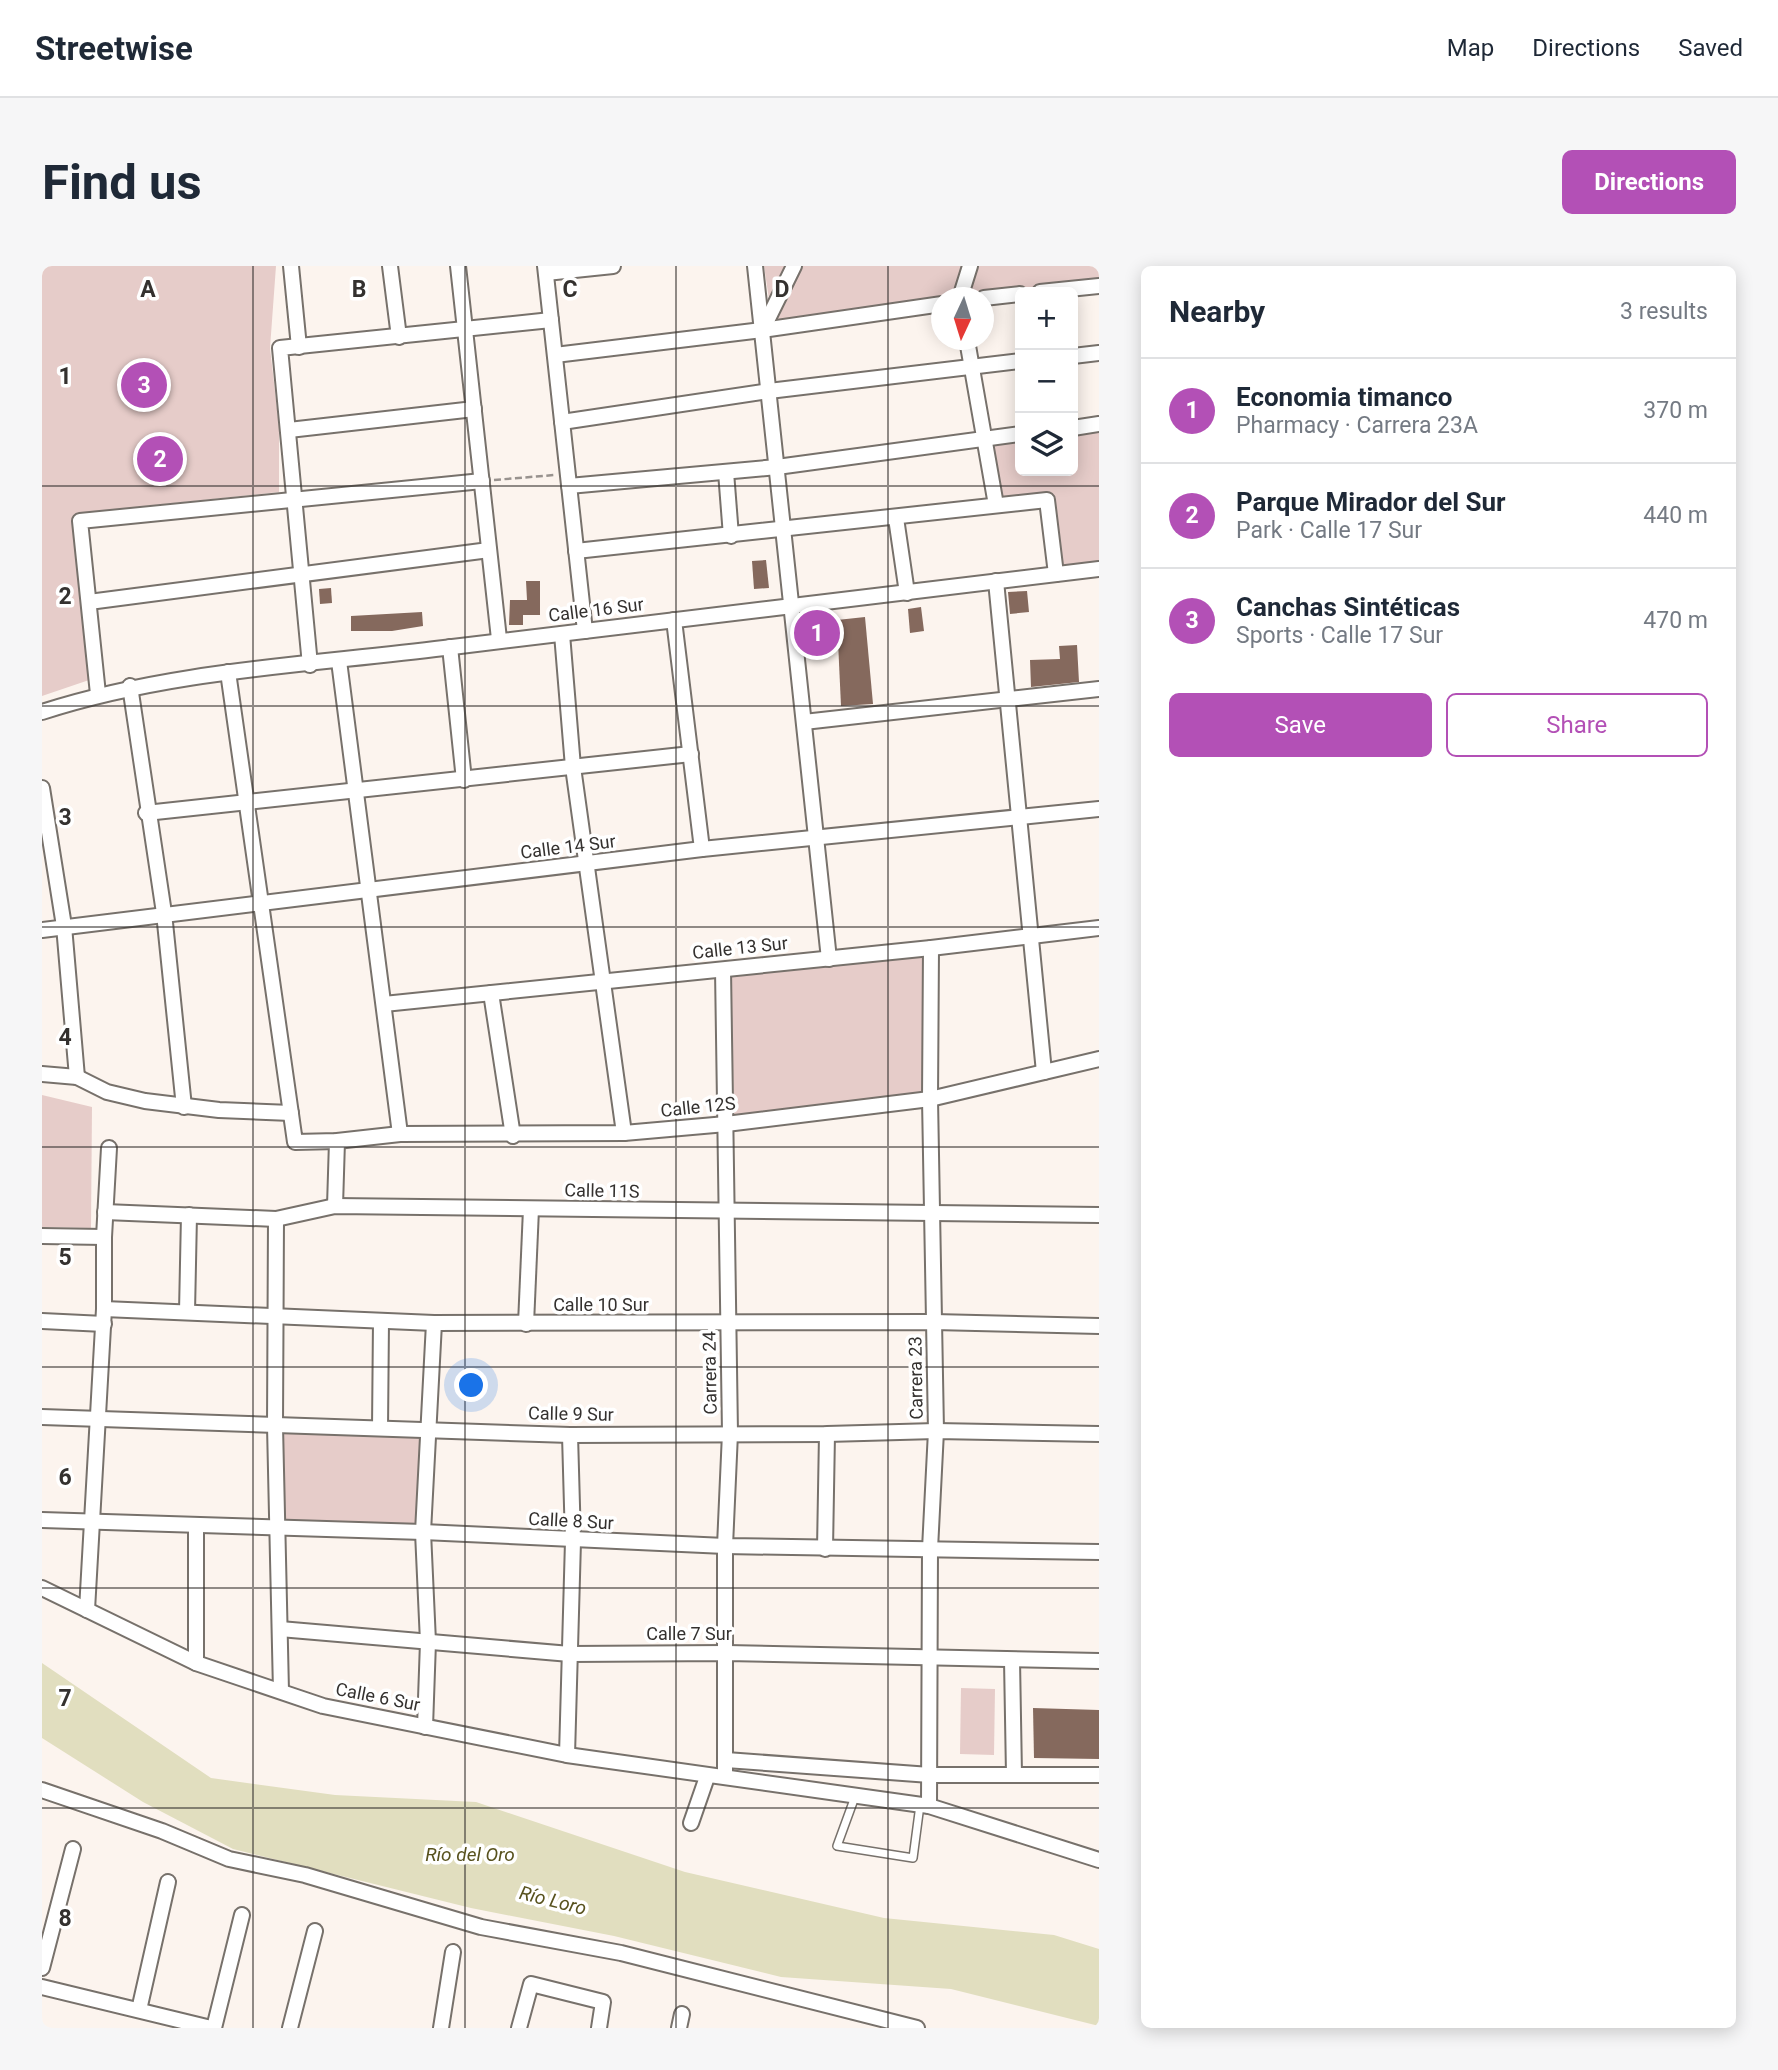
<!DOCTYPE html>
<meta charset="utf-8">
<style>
:root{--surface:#fff;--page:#f6f6f7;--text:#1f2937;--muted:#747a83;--line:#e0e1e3;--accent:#b350b6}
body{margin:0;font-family:Roboto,sans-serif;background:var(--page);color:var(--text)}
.controls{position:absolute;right:21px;top:21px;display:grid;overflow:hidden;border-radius:10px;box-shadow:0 4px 18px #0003}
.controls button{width:63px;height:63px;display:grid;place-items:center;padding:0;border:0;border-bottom:2px solid var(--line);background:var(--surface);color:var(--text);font:35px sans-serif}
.compass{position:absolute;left:889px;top:21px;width:63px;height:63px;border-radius:50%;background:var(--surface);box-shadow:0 4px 18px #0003;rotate:184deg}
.you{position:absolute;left:430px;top:1120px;width:24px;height:24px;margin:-18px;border:5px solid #fff;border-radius:50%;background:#1a73e8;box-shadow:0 0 0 10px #1a73e833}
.badge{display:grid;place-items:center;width:46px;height:46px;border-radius:50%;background:var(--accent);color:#fff;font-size:23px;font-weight:700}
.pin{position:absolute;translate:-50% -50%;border:4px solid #fff;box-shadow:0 2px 7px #0006}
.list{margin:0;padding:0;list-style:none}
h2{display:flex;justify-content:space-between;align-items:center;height:91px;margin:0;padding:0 28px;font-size:30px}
h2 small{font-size:23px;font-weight:400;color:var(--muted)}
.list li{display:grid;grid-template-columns:46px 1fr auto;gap:21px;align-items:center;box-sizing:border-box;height:105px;padding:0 28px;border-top:2px solid var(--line)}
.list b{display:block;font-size:26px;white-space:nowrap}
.list p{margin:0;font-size:23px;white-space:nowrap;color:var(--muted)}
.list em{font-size:23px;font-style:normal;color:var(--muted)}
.actions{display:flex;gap:14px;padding:21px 28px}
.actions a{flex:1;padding:16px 0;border:2px solid var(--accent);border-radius:10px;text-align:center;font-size:24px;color:var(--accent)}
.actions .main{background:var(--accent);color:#fff}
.icon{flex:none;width:38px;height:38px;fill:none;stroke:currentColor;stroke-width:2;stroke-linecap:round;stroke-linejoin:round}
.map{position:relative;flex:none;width:1057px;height:1762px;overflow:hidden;border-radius:10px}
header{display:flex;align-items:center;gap:42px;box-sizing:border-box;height:98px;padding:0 35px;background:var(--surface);border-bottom:2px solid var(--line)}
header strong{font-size:33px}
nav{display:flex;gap:38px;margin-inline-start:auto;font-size:24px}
.intro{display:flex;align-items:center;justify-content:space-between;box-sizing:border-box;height:168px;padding:0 42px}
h1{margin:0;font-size:49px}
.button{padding:18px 32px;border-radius:10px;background:var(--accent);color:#fff;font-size:24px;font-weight:700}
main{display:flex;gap:42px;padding:0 42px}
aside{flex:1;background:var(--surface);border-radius:10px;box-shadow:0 4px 18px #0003}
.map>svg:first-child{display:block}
.green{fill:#e6ccc9}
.water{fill:#e1debf}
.building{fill:#85695d}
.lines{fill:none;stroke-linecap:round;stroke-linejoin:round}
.lane-casing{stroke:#77716b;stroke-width:10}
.street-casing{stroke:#77716b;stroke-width:18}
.path{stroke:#98928e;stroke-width:2.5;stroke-dasharray:7 3.5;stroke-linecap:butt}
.lane{stroke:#fff;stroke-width:7}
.street{stroke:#fff;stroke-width:14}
.grid{fill:none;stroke:#34312f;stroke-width:2;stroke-opacity:0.55}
.labels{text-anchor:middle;stroke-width:7;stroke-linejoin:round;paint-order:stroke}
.street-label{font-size:18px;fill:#34312f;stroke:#fff}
.water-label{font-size:19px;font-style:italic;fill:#58521e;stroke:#fff}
.grid-label{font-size:23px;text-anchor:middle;font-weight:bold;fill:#34312f;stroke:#fff;stroke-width:7;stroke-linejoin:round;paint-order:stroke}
</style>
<header>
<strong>Streetwise</strong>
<nav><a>Map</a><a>Directions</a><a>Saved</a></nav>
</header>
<div class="intro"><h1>Find us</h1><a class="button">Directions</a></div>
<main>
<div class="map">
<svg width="1057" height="1762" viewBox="0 0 1057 1762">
<rect width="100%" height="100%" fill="#fcf4ee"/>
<g class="green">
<path d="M0 0H234L228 82 237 160V226L37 247 53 412 0 430Z"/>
<path d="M722 0H1057V18L900 32 731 60Z"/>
<path d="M1057 162V299L1015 304 1009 232 958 234 945 176 978 172V205H1031V165Z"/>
<path d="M881 689 880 828 692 851 689 709Z"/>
<path d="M0 829 50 841 49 962 0 961Z"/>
<path d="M233 1160 386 1164 381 1266 237 1262Z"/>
<path d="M919 1422 953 1423 952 1489 918 1488Z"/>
</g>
<path class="water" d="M0 1397 169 1512 293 1529 434 1536 643 1606 842 1652 1012 1669 1057 1683V1760L909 1723 739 1711 572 1670 429 1642 191 1583 101 1536 0 1472Z"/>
<g class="building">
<path d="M724 294 727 322 712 323 710 295Z"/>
<path d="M484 315H498V349H481V359H467L468 334H485Z"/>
<path d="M289 322 290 337 278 338 277 323Z"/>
<path d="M985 325 987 346 968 348 966 326Z"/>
<path d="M879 341 882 365 868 367 866 343Z"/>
<path d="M380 346 381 360 350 365H309V350Z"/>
<path d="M823 351 831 438 799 440 795 354Z"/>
<path d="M1035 379 1037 416 989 421 988 394 1018 393 1017 380Z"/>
<path d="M991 1442 1057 1444V1493L992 1492Z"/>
</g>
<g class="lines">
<g class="lane-casing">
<path id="lane" d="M814 1528 795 1580 871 1592 878 1539"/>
</g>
<g class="street-casing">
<g id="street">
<path d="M249 0 257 81"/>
<path d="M348 0 357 71"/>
<path d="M416 0 457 373"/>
<path d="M503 0 543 365"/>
<path d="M713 0 787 693"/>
<path d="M504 7 571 0"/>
<path d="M998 26 1057 20"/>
<path d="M918 32 928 0"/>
<path d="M942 32 978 28"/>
<path d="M721 63 752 0"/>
<path d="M925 74 954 239"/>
<path d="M513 89 720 64 900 38"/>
<path d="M1031 90 1057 87"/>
<path d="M520 156 727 125 978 95"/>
<path d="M1031 162 1057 158"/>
<path d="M247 164 432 143"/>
<path d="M684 206 689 270"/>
<path d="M527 220 735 201 978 168"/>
<path d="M854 252 865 327"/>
<path d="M534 285 1005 234 1014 308"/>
<path d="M954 315 1002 806"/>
<path d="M47 336 447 284"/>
<path d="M632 354 660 583"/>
<path d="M520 368 531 501 582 867"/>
<path d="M408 381 422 514"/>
<path d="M297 395 358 868"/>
<path d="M268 399 238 82 509 54"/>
<path d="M186 406 253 876 295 875 358 868 582 867 684 858 888 833 1057 793"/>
<path d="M88 420 122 647 142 841"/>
<path d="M56 428 38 255 440 215"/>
<path d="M0 446C130 404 267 399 402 382 620 356 839 329 1057 303"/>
<path d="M762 456 1057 423"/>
<path d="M0 522 22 660 35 811"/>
<path d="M104 547 649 488"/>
<path d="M0 664 660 583 1057 543"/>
<path d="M681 704 688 1167 683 1280V1510"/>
<path d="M449 727 471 870"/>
<path d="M342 738 889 682 1057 662"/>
<path d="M0 808 35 811 65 826 103 835 177 844 249 847"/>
<path d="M293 940 295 875"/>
<path d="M63 946 234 953 293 940 1057 949"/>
<path d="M234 953 233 1160 239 1425"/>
<path d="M0 970 62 971"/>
<path d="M62 1043 392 1057 892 1056 1057 1060"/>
<path d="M145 1046 147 949"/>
<path d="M0 1055 62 1058"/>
<path d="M484 1058 489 943"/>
<path d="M0 1151 528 1169 785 1168 894 1165 1057 1168"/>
<path d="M338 1162 339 1055"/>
<path d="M0 1254 381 1266 683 1280 1057 1286"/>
<path d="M154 1260V1397"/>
<path d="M783 1283 785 1168"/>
<path d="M0 1322 154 1397 281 1440 525 1489 887 1540 1057 1594"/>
<path d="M45 1344 62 1043V971L67 882"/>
<path d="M238 1363 528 1388 685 1387 1057 1395"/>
<path d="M970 1394 972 1509"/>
<path d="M383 1461 386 1376 381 1266 392 1057"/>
<path d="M525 1489 531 1275 528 1169"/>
<path d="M684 1494 888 1509H1057"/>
<path d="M0 1524 120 1565 187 1593 263 1609 439 1661 579 1687 875 1762"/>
<path d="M887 1540 888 1283 894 1165 888 833 889 682"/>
<path d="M649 1557 665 1511"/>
<path d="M0 1702 31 1583"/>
<path d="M0 1721 169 1762"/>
<path d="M97 1744 126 1616"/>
<path d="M172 1762 200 1649"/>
<path d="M248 1762 273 1665"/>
<path d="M399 1762 411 1686"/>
<path d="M477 1762 489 1718 561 1736 557 1762"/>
<path d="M637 1762 640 1748"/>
</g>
</g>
<path class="path" d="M452 214 512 209"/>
<use href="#lane" class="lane"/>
<use href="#street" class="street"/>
</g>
<path class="grid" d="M211 0V1762M423 0V1762M634 0V1762M846 0V1762M0 220H1057M0 440H1057M0 661H1057M0 881H1057M0 1101H1057M0 1322H1057M0 1542H1057"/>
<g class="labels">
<g class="street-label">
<text transform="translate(554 344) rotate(-7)" y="6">Calle 16 Sur</text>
<text transform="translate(526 581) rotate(-7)" y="6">Calle 14 Sur</text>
<text transform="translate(698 682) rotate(-6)" y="6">Calle 13 Sur</text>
<text transform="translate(656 841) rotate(-6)" y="6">Calle 12S</text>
<text transform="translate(560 925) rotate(1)" y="6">Calle 11S</text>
<text x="559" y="1045">Calle 10 Sur</text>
<text transform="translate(668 1107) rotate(-91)" y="6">Carrera 24</text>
<text transform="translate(874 1112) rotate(-91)" y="6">Carrera 23</text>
<text transform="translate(529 1148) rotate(1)" y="6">Calle 9 Sur</text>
<text transform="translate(529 1255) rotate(3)" y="6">Calle 8 Sur</text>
<text x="647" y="1374">Calle 7 Sur</text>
<text transform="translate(336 1431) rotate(11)" y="6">Calle 6 Sur</text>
</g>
<g class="water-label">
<text x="428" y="1595">Río del Oro</text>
<text transform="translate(511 1634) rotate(14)" y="7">Río Loro</text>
</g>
</g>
<g class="grid-label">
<text x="106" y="31">A</text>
<text x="317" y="31">B</text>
<text x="528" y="31">C</text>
<text x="740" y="31">D</text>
<text x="23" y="118">1</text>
<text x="23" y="338">2</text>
<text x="23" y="559">3</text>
<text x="23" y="779">4</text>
<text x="23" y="999">5</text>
<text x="23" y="1219">6</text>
<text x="23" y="1440">7</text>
<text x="23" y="1660">8</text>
</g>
</svg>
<div class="controls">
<button>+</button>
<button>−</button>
<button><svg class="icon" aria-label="layers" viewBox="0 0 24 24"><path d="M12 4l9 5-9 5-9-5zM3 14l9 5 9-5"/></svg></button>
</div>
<svg class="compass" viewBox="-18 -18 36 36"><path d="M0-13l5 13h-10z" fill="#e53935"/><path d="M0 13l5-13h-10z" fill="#747a83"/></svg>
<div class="you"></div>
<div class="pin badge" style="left:775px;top:367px">1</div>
<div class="pin badge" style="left:118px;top:193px">2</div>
<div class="pin badge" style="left:102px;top:119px">3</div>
</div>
<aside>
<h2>Nearby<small>3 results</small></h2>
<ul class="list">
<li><span class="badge">1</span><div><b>Economia timanco</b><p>Pharmacy · Carrera 23A</p></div><em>370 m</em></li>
<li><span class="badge">2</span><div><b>Parque Mirador del Sur</b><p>Park · Calle 17 Sur</p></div><em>440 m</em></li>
<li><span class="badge">3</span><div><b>Canchas Sintéticas</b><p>Sports · Calle 17 Sur</p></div><em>470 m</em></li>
</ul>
<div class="actions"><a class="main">Save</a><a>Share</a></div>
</aside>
</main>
